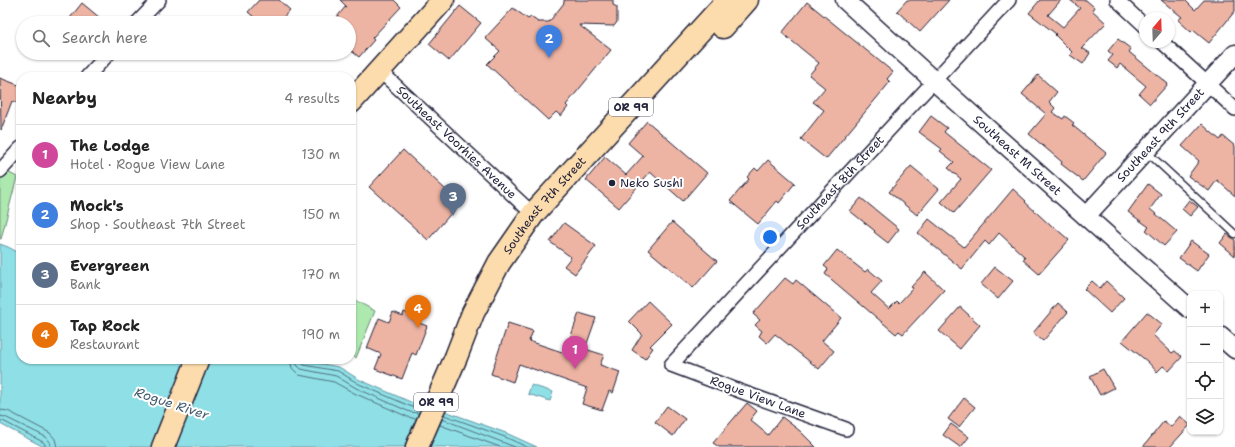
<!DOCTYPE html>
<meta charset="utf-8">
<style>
:root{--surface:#fff;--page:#f2f2f2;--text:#222;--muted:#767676;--line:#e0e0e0;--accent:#22223b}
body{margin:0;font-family:"Shantell Sans",sans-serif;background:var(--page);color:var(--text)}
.controls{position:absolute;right:12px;bottom:12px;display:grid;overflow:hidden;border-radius:8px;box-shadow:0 1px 3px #0004}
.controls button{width:36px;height:36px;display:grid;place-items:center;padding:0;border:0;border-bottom:1px solid var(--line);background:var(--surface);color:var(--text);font:20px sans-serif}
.compass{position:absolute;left:1139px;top:12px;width:36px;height:36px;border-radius:50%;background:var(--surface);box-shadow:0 1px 3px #0004;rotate:19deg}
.you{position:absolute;left:770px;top:237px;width:14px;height:14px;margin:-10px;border:3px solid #fff;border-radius:50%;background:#1a73e8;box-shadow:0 0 0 6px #1a73e833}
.badge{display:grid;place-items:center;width:26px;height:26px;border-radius:50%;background:var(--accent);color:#fff;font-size:13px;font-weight:700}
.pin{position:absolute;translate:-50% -33px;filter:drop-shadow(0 1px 2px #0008)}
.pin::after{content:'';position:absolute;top:21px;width:14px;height:12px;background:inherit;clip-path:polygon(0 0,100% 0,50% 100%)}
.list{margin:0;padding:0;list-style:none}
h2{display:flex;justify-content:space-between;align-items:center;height:52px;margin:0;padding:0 16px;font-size:17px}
h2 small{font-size:13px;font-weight:400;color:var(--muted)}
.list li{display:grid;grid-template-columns:26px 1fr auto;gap:12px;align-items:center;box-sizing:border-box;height:60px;padding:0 16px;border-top:1px solid var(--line)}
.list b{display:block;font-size:15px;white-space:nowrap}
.list p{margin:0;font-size:13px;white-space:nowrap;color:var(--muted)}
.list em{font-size:13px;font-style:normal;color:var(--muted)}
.icon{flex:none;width:22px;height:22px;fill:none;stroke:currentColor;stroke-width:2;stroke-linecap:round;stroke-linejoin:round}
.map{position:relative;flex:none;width:1235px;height:447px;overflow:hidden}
.search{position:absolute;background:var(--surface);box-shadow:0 1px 3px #0004;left:16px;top:16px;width:340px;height:44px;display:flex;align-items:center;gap:10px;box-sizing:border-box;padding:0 14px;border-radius:22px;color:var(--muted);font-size:15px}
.panel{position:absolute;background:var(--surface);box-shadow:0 1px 3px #0004;left:16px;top:72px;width:340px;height:292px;border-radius:16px}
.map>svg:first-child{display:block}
.green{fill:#ade9af;stroke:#688675}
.water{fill:#8fe0e6;stroke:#6394a2}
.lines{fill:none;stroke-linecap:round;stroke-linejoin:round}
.shore{stroke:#4e6e7f;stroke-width:1}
.building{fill:#edb4a4;stroke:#22223b}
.lane-casing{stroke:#22223b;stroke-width:9}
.street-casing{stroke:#22223b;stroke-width:16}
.secondary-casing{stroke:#22223b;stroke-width:21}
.highway-casing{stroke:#22223b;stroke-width:25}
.lane{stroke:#fff;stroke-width:6}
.street{stroke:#fff;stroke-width:13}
.secondary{stroke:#fff;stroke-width:18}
.highway{stroke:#fcdcac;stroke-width:22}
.poi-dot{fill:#22223b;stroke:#fff;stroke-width:1.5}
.labels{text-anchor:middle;stroke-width:4;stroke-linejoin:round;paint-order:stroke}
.shield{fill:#fff;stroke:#646476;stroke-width:1}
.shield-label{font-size:11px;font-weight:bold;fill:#22223b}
.street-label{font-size:12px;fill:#22223b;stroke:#fff}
.poi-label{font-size:12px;fill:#22223b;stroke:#fff;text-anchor:start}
.water-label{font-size:13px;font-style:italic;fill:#435b6e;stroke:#fff}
</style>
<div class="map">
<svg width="1235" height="447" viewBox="0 0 1235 447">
<rect width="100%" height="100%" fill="#fff"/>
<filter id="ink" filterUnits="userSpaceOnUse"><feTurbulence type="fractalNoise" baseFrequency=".025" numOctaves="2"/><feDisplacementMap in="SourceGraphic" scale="8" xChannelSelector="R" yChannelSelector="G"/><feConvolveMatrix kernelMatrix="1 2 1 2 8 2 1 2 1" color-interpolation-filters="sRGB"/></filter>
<g filter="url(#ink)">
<g class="green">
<path d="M0 168 17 177 1 239H0Z"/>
<path d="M351 298 375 311 356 358 351 355Z"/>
</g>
<g class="water">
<path d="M0 244 8 247 21 254V359H300L306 361 339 367 360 380 413 403 428 405 506 433 537 447H46L42 446 0 424Z"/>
<path d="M531 385 553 392 550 401 528 394Z"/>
</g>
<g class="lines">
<g class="shore">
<path d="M290 359 292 368 299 375 334 382 354 393 408 417 416 419"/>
<path d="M296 359 297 365 301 369 336 376 356 388 410 412 419 413"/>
<path d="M301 359V362L304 365 338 371 359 384 412 407 421 408"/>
<path d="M0 410 8 411 50 433 55 439 57 447"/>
<path d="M444 415 505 437 527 447"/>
<path d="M0 416 5 417 46 437 50 442 51 447"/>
<path d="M442 419 515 447"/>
<path d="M0 421H3L43 442 45 444V447"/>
<path d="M440 425 500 447"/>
</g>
</g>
<g class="building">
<path d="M259 0H279L290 10 278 23H261L248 12Z"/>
<path d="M340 0H394L401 7 372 38 374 40 359 57 349 49V23H332L346 6Z"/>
<path d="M564 0H613V5L617 7V22L614 26 579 25 611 50 566 105 568 107 561 116 556 112 548 120 487 64 500 51 485 38 513 8 528 19 531 17 538 22H549L564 3Z"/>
<path d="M907 0H949L920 32 897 11Z"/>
<path d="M1040 0H1061L1048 15 1063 27 1080 8 1070 0H1086L1094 7 1092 10 1106 23 1082 48 1090 53 1083 64 1070 55 1072 52 1055 35 1056 34 1029 13Z"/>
<path d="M1161 0H1185L1195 10 1204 0H1235V11L1209 43 1193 30 1191 32 1178 20 1182 17Z"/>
<path d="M807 2 893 72 887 79 890 82 826 159 801 139 824 110 813 102 825 88 809 75 819 63 782 33Z"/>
<path d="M82 3 106 23H66Z"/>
<path d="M460 6 481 23 449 61 429 44Z"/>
<path d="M1118 39 1131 49 1129 52 1168 84 1150 104 1139 94 1146 86 1120 64 1117 68 1108 61 1113 55 1108 51Z"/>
<path d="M1038 75 1057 92 1049 102 1055 108 1052 112 1063 119 1065 116 1074 123 1072 125 1106 153 1083 181 1061 164 1062 162 1029 134 1046 114 1022 94Z"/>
<path d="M0 78 21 86V104L12 101 1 130Z"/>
<path d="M931 116 947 128 944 132 991 170 954 213 941 202 961 179 948 168 954 162 940 151 942 149 919 132Z"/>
<path d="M647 121 707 173 683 201 650 172 619 208 586 180 605 157 626 175 643 156 628 143Z"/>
<path d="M1202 124 1220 140 1223 136 1235 146V196L1217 180 1209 191 1188 176 1199 161 1182 146Z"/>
<path d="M403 150 460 203 428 240 369 187Z"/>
<path d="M768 160 795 183 779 203 777 201 758 224 730 201 749 179 747 177 755 168 758 171Z"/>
<path d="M911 166 939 189 917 215 889 192Z"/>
<path d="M1148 184 1161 194 1150 209 1177 232 1164 246 1146 230 1149 227 1128 212Z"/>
<path d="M1013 189 1026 201 1025 202 1052 227 1053 226 1069 240 1039 274 1023 260 1025 257 999 233 989 245 985 241 962 269 918 233 929 219 964 247Z"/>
<path d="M861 198 899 229 888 243 874 232 875 231 850 211Z"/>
<path d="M1189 200 1198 207 1190 216 1182 209Z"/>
<path d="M672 222 717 261 693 288 648 250Z"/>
<path d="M564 223 596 246 575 274 564 266 571 257 550 242Z"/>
<path d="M1227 234 1235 240V256L1220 243Z"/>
<path d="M1191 241 1209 254 1197 271 1179 258Z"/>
<path d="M837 250 865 272 868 269 882 281 871 293 889 309 897 301 899 303 913 288 911 287 925 272 944 290 903 334 899 331 896 334 825 274 828 269 824 266Z"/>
<path d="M995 267 1013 281 998 299 981 284Z"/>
<path d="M785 278 793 284 796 280 841 318 822 341 834 351 819 369 775 334 767 343 759 336 762 331 755 325 760 320 753 314Z"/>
<path d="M1092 281 1100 288 1106 281 1124 298 1110 313 1084 289Z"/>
<path d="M648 301 672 324 650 346 653 348 645 359 632 350 642 334 629 321Z"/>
<path d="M1058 303 1068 312 1043 341 1033 333Z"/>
<path d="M960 307 980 325 960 349 939 331Z"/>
<path d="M393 312 403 316 404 312 418 318 417 322 427 326 416 355 412 353 402 379 375 369 381 354 367 348 379 318 389 322Z"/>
<path d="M1147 312 1162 324 1153 335 1172 353 1175 351 1182 357 1169 371 1163 366 1157 372 1148 362 1122 341Z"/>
<path d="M579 313 596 318 585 349 604 355 600 365 620 372 613 393 609 391 602 410 582 404 587 388 519 364 513 382 491 374 508 323 533 331 529 341 565 353Z"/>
<path d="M1103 369 1114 388 1100 395 1090 376Z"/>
<path d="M964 398 975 407 959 427 948 419Z"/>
<path d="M747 403 757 411 750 420 768 435 782 417 800 431 816 447H719L713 443Z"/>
<path d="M667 406 685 419 673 436 655 422Z"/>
<path d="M1180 416 1190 425 1170 447H1143L1164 421 1171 427Z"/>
<path d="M951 424 969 437 961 447H960L943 435Z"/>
</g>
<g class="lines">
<g class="lane-casing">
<path id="lane" d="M1147 152 1235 234"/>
</g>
<g class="street-casing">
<g id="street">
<path d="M1117 0 1145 26"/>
<path d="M137 23 159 0"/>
<path d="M1162 42 1235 109"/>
<path id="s1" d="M379 70 533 214"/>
<path d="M87 77 109 53"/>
<path d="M0 171 21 148"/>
<path id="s2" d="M846 429 745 393 671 365 1009 0"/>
</g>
</g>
<g class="secondary-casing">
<g id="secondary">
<path id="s3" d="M845 0 934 81 1190 309"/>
<path id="s4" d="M1086 216 1235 54"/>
<path d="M1220 336 1235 349"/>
</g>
</g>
<g class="highway-casing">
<g id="highway">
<path d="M723 27 747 0"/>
<path d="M351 102 443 0"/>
<path d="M163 447 198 359"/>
<path id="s5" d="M417 447 456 357 473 313 499 263 533 214 728 0"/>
</g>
</g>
<use href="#lane" class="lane"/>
<use href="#street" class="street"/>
<use href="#secondary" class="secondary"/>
<use href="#highway" class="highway"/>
</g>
</g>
<circle class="poi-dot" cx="612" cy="183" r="4"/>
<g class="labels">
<g class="shield">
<rect x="609" y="98" width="44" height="18" rx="3"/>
<rect x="414" y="393" width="44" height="18" rx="3"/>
</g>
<g class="shield-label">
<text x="631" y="111">OR 99</text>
<text x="436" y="406">OR 99</text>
</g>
<g class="street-label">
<text dy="4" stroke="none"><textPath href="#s4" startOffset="110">Southeast 9th Street</textPath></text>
<text dy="4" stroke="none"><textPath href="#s1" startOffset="106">Southeast Voorhies Avenue</textPath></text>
<text dy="4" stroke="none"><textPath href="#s3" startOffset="232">Southeast M Street</textPath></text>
<text dy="4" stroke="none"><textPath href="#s2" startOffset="435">Southeast 8th Street</textPath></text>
<text dy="4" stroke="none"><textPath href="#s5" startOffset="275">Southeast 7th Street</textPath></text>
<text transform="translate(758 397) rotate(20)" y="4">Rogue View Lane</text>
</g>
<g class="poi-label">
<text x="620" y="187">Neko Sushi</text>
</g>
<g class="water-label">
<text transform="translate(172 403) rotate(18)" y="5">Rogue River</text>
</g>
</g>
</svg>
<div class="controls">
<button>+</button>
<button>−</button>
<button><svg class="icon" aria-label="locate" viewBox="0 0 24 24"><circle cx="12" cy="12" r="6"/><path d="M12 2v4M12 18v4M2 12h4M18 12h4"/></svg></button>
<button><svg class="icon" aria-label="layers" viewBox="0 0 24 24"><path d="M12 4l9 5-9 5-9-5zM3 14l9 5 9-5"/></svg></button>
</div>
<svg class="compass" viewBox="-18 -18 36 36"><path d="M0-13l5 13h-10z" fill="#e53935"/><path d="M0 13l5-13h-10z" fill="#767676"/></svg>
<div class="you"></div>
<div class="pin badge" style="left:575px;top:369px;background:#d1479c">1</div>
<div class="pin badge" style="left:549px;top:58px;background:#3f7fe0">2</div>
<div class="pin badge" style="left:453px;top:216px;background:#5c6f8a">3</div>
<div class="pin badge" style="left:418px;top:328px;background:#e8710a">4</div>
<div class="search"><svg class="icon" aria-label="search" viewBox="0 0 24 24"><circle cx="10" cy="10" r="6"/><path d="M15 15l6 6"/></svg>Search here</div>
<section class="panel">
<h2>Nearby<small>4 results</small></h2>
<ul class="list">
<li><span class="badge" style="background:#d1479c">1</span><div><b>The Lodge</b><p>Hotel · Rogue View Lane</p></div><em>130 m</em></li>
<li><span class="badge" style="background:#3f7fe0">2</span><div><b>Mock's</b><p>Shop · Southeast 7th Street</p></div><em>150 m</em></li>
<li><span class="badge" style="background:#5c6f8a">3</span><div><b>Evergreen</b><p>Bank</p></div><em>170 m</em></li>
<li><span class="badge" style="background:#e8710a">4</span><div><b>Tap Rock</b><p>Restaurant</p></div><em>190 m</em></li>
</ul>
</section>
</div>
